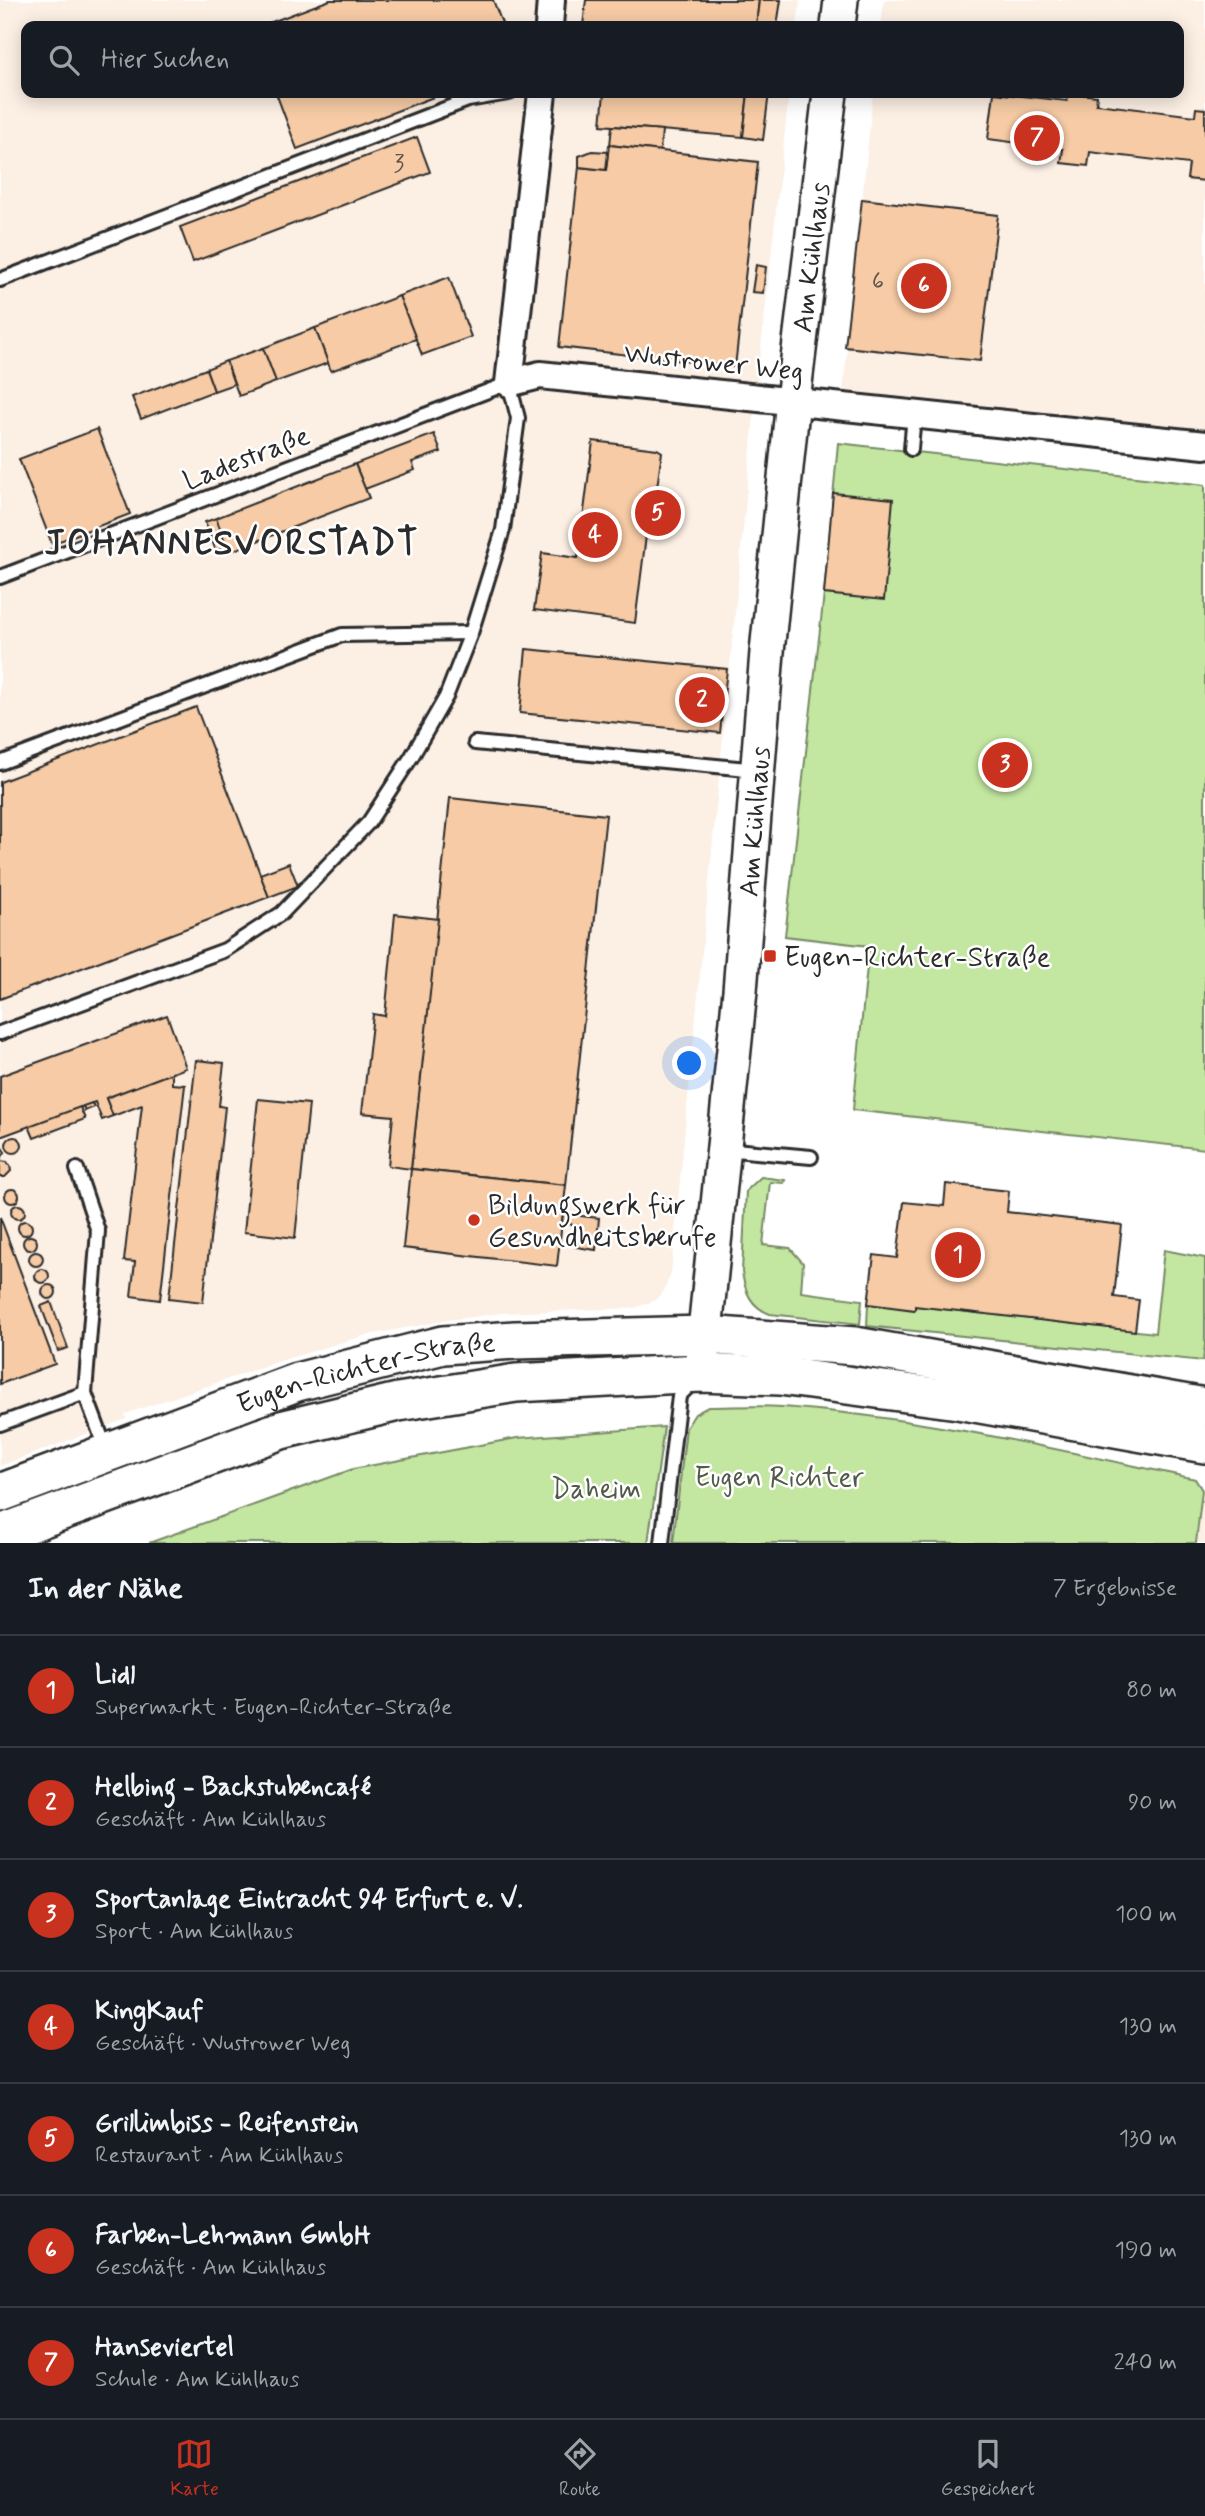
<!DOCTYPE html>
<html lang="de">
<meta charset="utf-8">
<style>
:root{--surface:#171b24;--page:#20242c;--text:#f1f3f6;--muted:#9ea1a6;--line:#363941;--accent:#c8321e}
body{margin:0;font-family:Mynerve,sans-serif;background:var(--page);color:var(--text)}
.you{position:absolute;left:690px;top:1064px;width:24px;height:24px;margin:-18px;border:5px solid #fff;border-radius:50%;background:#1a73e8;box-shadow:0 0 0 10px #1a73e833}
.badge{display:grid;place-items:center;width:46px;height:46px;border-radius:50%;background:var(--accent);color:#fff;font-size:23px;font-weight:700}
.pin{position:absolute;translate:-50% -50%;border:4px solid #fff;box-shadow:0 2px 7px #0006}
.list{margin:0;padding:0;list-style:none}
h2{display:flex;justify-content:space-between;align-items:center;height:91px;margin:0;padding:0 28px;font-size:30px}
h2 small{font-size:23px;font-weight:400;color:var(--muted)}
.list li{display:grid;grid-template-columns:46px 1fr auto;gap:21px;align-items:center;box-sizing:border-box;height:112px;padding:0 28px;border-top:2px solid var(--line)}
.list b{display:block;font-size:26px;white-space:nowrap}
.list p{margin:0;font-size:23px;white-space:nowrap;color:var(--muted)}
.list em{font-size:23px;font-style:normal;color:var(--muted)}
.icon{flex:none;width:38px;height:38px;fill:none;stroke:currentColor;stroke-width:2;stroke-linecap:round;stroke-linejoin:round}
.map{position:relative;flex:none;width:1205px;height:1543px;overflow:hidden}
.search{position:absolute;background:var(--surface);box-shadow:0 4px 18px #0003;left:21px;right:21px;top:21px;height:77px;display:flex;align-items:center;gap:18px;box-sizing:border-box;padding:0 24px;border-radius:14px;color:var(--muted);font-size:26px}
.sheet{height:875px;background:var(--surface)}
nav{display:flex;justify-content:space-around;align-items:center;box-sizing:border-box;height:98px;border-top:2px solid var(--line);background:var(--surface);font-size:19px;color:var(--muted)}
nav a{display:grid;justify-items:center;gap:4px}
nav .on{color:var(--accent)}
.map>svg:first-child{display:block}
.built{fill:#fcefe4}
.green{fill:#c3e7a1;stroke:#778966;stroke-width:2}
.building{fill:#f6cba5;stroke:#2b2b2b;stroke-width:2}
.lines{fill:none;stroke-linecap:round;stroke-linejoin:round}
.service-casing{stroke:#2b2b2b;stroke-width:18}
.minor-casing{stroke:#2b2b2b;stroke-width:32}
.tertiary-casing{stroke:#2b2b2b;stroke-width:38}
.secondary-casing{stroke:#2b2b2b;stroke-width:42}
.service{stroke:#fff;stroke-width:12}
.minor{stroke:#fff;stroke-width:26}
.tertiary{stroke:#fff;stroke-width:33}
.secondary{stroke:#fff;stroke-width:37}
.poi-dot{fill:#c8321e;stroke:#fff;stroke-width:2.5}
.labels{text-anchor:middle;stroke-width:5;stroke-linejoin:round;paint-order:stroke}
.number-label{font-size:24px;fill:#5e534a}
.street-label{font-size:28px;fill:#2b2b2b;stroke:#fff}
.poi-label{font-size:28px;fill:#2b2b2b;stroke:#fff;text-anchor:start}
.park-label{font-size:28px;fill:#515a48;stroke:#fff}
.district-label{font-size:35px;font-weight:bold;letter-spacing:2px;fill:#2b2b2b;stroke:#fff}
</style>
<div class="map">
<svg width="1205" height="1543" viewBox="0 0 1205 1543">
<rect width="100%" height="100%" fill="#fff"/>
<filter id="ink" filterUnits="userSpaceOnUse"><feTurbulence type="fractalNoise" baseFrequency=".0143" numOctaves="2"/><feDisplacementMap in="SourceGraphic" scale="14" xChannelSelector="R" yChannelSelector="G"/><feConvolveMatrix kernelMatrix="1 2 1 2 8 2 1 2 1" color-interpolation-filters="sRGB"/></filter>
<g filter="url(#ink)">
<g class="built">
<path d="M0 0H800L797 26H26V93H789L758 375 671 1273 664 1291 654 1301 634 1308 501 1313 448 1320 363 1336 283 1360 125 1414 126 1419 0 1466Z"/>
<path d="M884 0H1205V432L843 391 873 93H1179V26H881Z"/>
<path d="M1202 1490H1205V1543H1196Z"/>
</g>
<g class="green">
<path d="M838 443 1205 485V1149L853 1110 869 946 785 936 824 594Z"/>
<path d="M761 1177 785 1180 784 1183 770 1182 763 1245 790 1248 803 1263 801 1292 862 1300 860 1324 770 1314C751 1307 745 1292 742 1272L746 1191Z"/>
<path d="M1164 1250 1205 1258V1344L1203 1361 867 1326 868 1304 914 1309 915 1306 1155 1333Z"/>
<path d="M708 1407C733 1407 758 1405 782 1407 922 1417 1059 1450 1195 1479L1202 1490 1196 1543H673L686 1428 695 1414Z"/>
<path d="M664 1427 648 1543H149L353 1469 517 1438Z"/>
<path d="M199 1435 201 1441 0 1516V1509Z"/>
</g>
<g class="building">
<path d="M330 0H493L503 26H261Z"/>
<path d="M586 0H759L756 26H583Z"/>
<path d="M759 0H781L777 26H756Z"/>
<path d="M276 93H444L297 149Z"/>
<path d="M604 93H748L743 137 601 125Z"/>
<path d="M748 93H769L763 140 743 137Z"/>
<path d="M994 93 1067 101 1069 93 1097 96 1096 104 1195 116 1196 108 1205 109V181L1187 179 1189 164 1090 152 1088 166 1061 163 1063 149 988 139Z"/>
<path d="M612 126 662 130 660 151 610 145Z"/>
<path d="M417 137 430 172 193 262 180 227Z"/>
<path d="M609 145 758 162 735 367 559 347 579 167 606 170Z"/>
<path d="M592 151 608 152 606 170 579 167V156Z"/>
<path d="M862 199 998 215 980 361 845 347Z"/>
<path d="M756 265 766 267 763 293 752 292Z"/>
<path d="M449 277 471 337 422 355 399 296Z"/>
<path d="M399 296 416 339 331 371 315 328Z"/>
<path d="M315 328 328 363 276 382 263 348Z"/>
<path d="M263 348 276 382 239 396 226 361Z"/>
<path d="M226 361 234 384 214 391 206 369Z"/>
<path d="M206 369 214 391 141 419 132 397Z"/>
<path d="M97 429 130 514 52 544 19 459Z"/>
<path d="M434 434 441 452 412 462 415 470 365 489 355 464Z"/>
<path d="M593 441 657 449 662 452 657 488H652L635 623 534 610 542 553 578 558Z"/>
<path d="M355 464 369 498 229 552 216 518Z"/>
<path d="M833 493 893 499 884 600 824 594Z"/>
<path d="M653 501 666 502 663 523 650 522Z"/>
<path d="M216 518 227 547 216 551 205 522Z"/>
<path d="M526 649 727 669 720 733 520 713Z"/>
<path d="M196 707 269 897 0 999V782Z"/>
<path d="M450 798 606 815 566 1185 411 1169Z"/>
<path d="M289 863 298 886 269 897 260 874Z"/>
<path d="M395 914 438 919 411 1169 388 1166 393 1116 362 1113 373 1014 385 1016Z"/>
<path d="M167 1015 186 1068 106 1098 113 1116 102 1120 95 1102 0 1137V1076Z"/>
<path d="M196 1060 224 1063 219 1106 225 1107 203 1302 169 1298Z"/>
<path d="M172 1073V1084L185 1085 160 1300 131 1296 135 1262 124 1261 142 1105 113 1116 106 1098Z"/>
<path d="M258 1099 309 1104 295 1238 244 1232Z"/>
<path d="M92 1103 94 1107 85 1111 83 1106Z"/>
<path d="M80 1107 85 1119 34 1138 29 1126Z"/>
<circle cx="14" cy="1145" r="8"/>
<path d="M0 1145 5 1152 0 1160Z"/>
<path d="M0 1161 7 1162 10 1166 11 1171 5 1177H0Z"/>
<path d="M411 1169 566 1185 557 1266 403 1248Z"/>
<path d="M946 1184 1009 1191 1007 1212 1122 1225 1114 1297 1139 1300 1135 1331 915 1306V1310L868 1304 874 1255 897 1258 904 1202 944 1206Z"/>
<circle cx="12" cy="1196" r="7"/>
<circle cx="18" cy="1212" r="7"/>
<path d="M563 1214 599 1218 596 1250 576 1247 578 1225 562 1223Z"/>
<path d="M0 1217 55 1364 0 1384Z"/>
<circle cx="25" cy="1228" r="7"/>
<circle cx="30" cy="1243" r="7"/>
<circle cx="36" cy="1259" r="7"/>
<circle cx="42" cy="1276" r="7"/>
<circle cx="49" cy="1292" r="7"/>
<path d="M51 1302 68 1348 58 1351 41 1306Z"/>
</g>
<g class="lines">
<g class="service-casing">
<g id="service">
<path d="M0 280 468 100 509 93"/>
<path d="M911 449 914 414"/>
<path d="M0 577 509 383 518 418 503 530 471 633 446 697 412 756 369 822 282 913 225 950 0 1033"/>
<path d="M475 743 758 770"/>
<path d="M0 763 342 635 471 633"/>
<path d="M724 1149 811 1157"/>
<path d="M77 1169 98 1231 85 1393"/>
<path d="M0 1424 85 1393 107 1452"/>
<path d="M662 1543 679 1396 693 1382"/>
</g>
</g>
<g class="minor-casing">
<g id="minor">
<path d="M549 26 551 0"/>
<path d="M542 93 509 383 540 375 1205 445"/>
</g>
</g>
<g class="tertiary-casing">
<g id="tertiary">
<path d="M838 26 841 0"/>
<path id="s1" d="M702 1360 740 991 767 652 793 400 830 93"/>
</g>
</g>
<g class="secondary-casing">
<g id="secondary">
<path id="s2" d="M0 1493 297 1382 443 1345 515 1340 705 1335 855 1346 1205 1407"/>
<path d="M0 1534 281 1430 398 1402 516 1383 701 1373 780 1376 958 1400 1205 1444"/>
</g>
</g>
<use href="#service" class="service"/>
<use href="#minor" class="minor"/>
<use href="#tertiary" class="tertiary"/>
<use href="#secondary" class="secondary"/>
</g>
</g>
<g class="poi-dot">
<rect x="763" y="949" width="14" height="14" rx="3.5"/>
<circle cx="474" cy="1220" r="7"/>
</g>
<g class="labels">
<g class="number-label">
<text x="399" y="171">3</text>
<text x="878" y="288">6</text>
</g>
<g class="street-label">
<text dy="10" stroke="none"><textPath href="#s1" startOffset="1108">Am Kühlhaus</textPath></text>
<text transform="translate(714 361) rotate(6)" y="10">Wustrower Weg</text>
<text transform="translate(246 457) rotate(-21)" y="10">Ladestraße</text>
<text dy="10" stroke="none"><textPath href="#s1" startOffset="541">Am Kühlhaus</textPath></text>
<text dy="10" stroke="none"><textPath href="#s2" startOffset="387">Eugen-Richter-Straße</textPath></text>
</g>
<g class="poi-label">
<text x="784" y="966">Eugen-Richter-Straße</text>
<text x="488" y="1214">Bildungswerk für<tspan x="488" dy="32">Gesundheitsberufe</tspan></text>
</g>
<g class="park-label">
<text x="779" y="1486">Eugen Richter</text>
<text x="596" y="1498">Daheim</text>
</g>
<g class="district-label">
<text x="232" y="554">JOHANNESVORSTADT</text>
</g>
</g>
</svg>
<div class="you"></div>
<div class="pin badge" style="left:958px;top:1255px">1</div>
<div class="pin badge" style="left:702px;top:700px">2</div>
<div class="pin badge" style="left:1005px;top:765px">3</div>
<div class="pin badge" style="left:595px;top:535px">4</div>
<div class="pin badge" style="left:658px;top:513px">5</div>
<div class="pin badge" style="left:924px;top:286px">6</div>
<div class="pin badge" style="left:1037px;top:138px">7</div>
<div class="search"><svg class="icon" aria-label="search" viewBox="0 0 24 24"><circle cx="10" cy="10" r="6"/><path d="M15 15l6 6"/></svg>Hier suchen</div>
</div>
<section class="sheet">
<h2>In der Nähe<small>7 Ergebnisse</small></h2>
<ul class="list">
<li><span class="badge">1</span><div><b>Lidl</b><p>Supermarkt · Eugen-Richter-Straße</p></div><em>80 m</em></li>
<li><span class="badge">2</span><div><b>Helbing - Backstubencafé</b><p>Geschäft · Am Kühlhaus</p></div><em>90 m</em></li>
<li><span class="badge">3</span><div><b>Sportanlage Eintracht 94 Erfurt e. V.</b><p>Sport · Am Kühlhaus</p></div><em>100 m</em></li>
<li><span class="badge">4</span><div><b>KingKauf</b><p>Geschäft · Wustrower Weg</p></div><em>130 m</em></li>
<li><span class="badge">5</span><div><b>Grillimbiss - Reifenstein</b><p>Restaurant · Am Kühlhaus</p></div><em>130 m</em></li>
<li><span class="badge">6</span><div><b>Farben-Lehmann GmbH</b><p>Geschäft · Am Kühlhaus</p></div><em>190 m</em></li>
<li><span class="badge">7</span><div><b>Hanseviertel</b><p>Schule · Am Kühlhaus</p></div><em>240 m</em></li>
</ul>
</section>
<nav>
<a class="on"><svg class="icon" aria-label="map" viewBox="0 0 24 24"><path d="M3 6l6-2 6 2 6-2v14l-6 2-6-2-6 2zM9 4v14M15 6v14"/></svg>Karte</a>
<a><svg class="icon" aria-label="directions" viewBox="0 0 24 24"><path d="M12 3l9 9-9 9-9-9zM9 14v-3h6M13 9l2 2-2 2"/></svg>Route</a>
<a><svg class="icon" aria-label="saved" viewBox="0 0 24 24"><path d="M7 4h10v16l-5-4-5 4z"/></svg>Gespeichert</a>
</nav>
